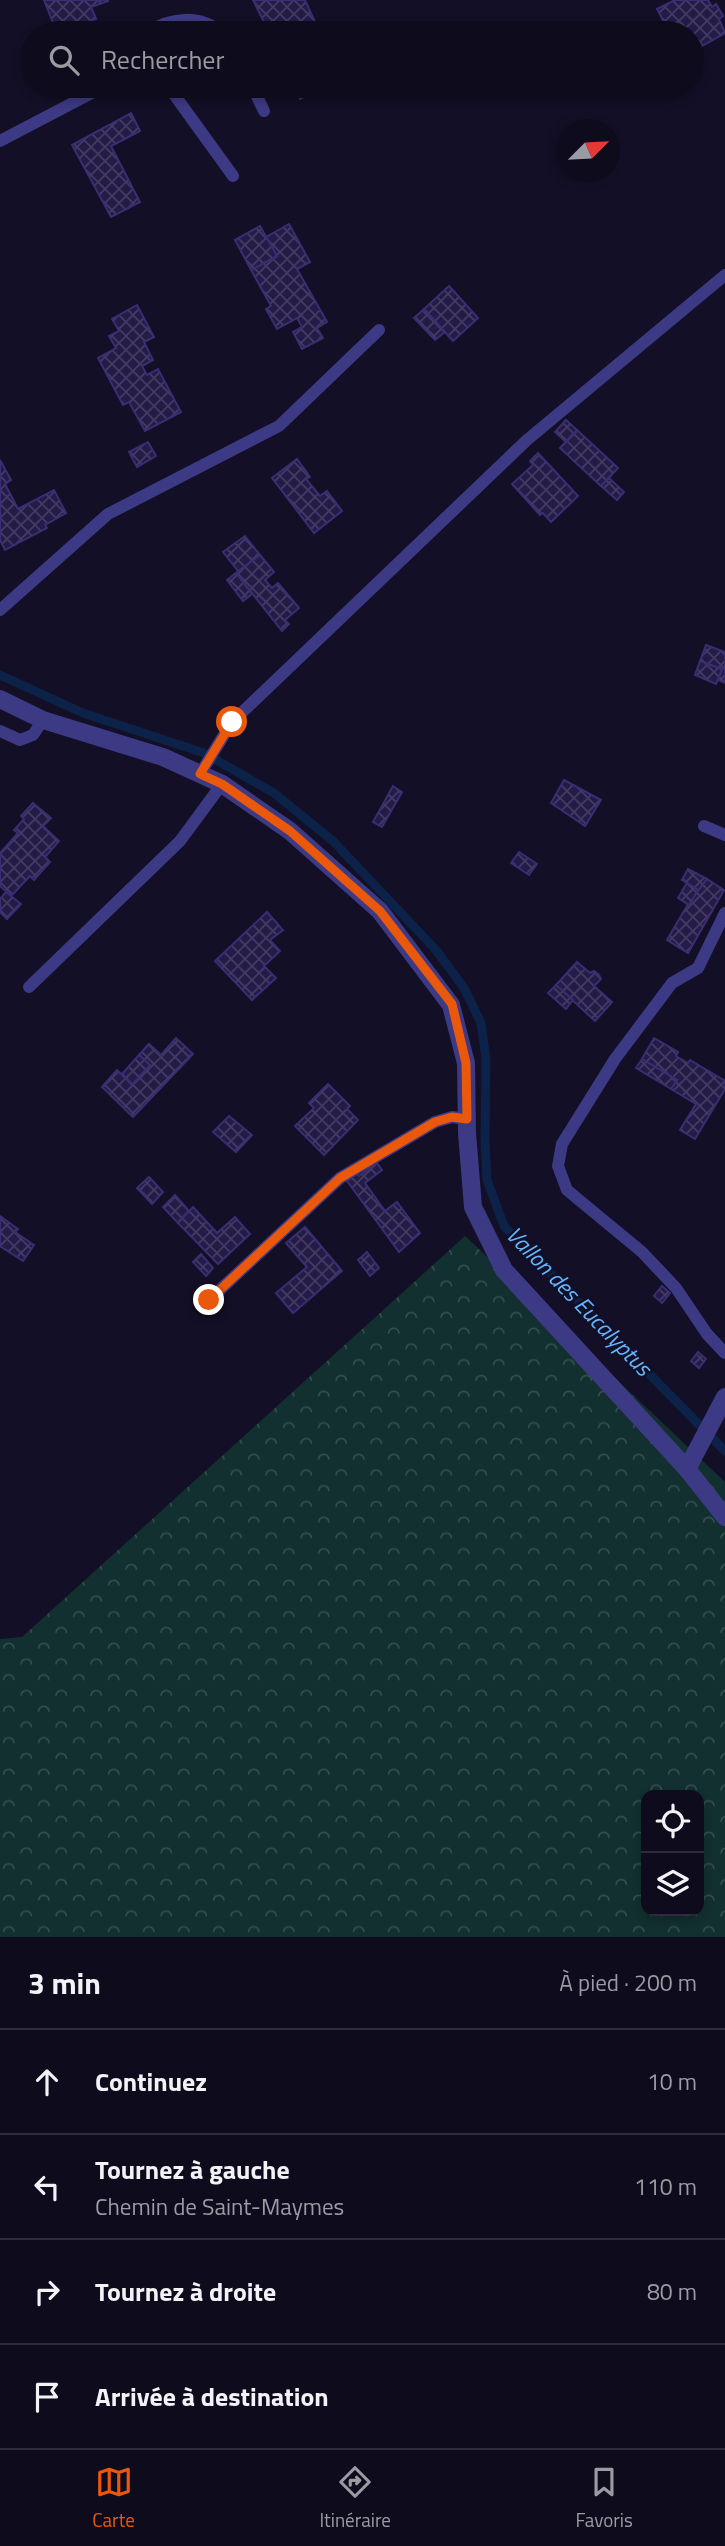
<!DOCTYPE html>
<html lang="fr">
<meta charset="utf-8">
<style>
:root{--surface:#0e0b1c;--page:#1c1929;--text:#f1f3f6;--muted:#9b9ba3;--line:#2e2b3b;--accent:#ea580c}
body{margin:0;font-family:"Titillium Web",sans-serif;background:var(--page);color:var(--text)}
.controls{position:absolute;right:21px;bottom:21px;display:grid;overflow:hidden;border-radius:14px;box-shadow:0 4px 10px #0003}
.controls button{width:63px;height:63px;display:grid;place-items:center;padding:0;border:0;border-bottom:2px solid var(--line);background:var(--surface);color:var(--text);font:35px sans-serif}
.compass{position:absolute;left:557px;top:119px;width:63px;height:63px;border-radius:50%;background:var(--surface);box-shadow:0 4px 10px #0003;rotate:66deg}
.stop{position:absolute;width:21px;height:21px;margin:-16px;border:5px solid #ea580c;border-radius:50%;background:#fff}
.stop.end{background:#ea580c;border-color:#fff;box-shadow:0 2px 7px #0008}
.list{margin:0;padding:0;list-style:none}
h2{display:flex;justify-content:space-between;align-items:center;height:91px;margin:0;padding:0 28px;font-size:30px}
h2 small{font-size:23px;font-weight:400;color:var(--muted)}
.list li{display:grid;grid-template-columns:46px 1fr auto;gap:21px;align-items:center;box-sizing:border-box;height:105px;padding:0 28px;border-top:2px solid var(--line)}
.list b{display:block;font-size:26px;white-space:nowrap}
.list p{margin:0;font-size:23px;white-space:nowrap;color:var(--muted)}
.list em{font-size:23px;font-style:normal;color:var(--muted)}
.icon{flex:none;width:38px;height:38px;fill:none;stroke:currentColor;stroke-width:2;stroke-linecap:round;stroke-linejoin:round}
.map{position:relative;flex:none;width:725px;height:1937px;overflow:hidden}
.search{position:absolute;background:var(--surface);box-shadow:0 4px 10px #0003;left:21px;right:21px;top:21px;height:77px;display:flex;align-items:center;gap:18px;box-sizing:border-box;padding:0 24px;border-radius:38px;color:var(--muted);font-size:26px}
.sheet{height:511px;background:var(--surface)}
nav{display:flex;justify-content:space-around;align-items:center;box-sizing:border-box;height:98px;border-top:2px solid var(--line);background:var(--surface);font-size:19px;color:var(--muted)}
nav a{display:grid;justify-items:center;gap:4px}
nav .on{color:var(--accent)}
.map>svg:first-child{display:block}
.forest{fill:url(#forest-crowns);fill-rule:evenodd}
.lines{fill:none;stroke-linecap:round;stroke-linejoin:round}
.stream{stroke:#0c2248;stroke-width:9}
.building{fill:url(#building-cross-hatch);stroke:#3b2d73;stroke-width:2}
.lane{stroke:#3d3a85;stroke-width:12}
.street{stroke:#3d3a85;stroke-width:18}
.route{stroke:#ea580c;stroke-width:9}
.labels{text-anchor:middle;stroke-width:5;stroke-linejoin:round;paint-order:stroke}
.water-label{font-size:23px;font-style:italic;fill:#62b6ff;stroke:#130f26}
</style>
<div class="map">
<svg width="725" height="1937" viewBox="0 0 725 1937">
<defs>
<pattern id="forest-crowns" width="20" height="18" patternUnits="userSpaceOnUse" patternTransform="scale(1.75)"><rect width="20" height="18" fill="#12302f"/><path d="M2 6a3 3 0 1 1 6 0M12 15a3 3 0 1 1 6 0" fill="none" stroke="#344d4e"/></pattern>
<pattern id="building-cross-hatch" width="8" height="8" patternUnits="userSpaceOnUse" patternTransform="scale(1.75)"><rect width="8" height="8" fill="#241b47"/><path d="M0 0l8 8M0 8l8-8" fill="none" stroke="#433b63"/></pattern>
</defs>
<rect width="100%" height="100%" fill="#130f26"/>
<path class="forest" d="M465 1236 725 1482V1937H0V1639L22 1637ZM646 1795H699V1911H646Z"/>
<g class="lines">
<path class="stream" d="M0 675 83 713 204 753 274 793 333 841 436 950 464 988 481 1023 486 1059 485 1141 487 1180 504 1226 725 1451"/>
</g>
<g class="building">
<path d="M44 0H108V1L91 7 96 19 57 33Z"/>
<path d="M253 0H305L320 33H263L268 30Z"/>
<path d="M675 0H708L712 7 716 4 723 16 719 19 725 33 693 51 692 33H683L677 22 667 28 657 9Z"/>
<path d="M294 86H327L300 99Z"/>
<path d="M131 113 140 131 111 146 140 202 111 217 72 145Z"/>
<path d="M289 224 310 262 297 269 327 322 317 328 323 338 302 349 293 332 302 327 297 318 277 329 266 309 271 306 251 270 277 256 266 237Z"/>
<path d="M260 226 277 256 251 270 235 240Z"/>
<path d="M449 286 478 318 453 341 424 309Z"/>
<path d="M137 305 154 337 144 342 153 360 142 366 147 375 158 369 181 412 145 431 129 402 123 405 98 358 116 348 109 336 119 331 112 319Z"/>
<path d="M424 309 445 332 435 340 414 318Z"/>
<path d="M566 420 577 430 566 442 555 432Z"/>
<path d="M577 430 618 468 601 486 560 448Z"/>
<path d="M148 442 156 456 137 467 129 452Z"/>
<path d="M538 453 578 496 551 522 543 513 540 515 512 484 533 465 530 461Z"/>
<path d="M297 459 310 477 306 479 320 496 327 491 342 511 314 533 272 478Z"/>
<path d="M0 460 11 480 5 484 18 509 54 490 66 513 45 525 47 528 5 550 0 540Z"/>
<path d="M609 478 624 492 617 500 601 486Z"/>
<path d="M245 536 260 555 239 572 223 552Z"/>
<path d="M260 555 274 572 265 580 272 588 278 583 299 608 285 620 289 624 282 631 236 573Z"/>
<path d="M236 573 252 594 243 601 227 580Z"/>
<path d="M706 645 725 652V683L718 680 722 669 700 661Z"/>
<path d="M700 661 722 669 716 684 695 675Z"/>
<path d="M564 780 601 800 585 826 551 803Z"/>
<path d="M393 786 402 792 382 827 373 822Z"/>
<path d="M33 803 51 818 43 826 59 841 45 857 50 862 34 880 30 876 11 896 0 886V853L18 833 14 830 24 819 21 816Z"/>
<path d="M519 852 537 864 529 875 511 863Z"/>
<path d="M688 869 707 879 700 891 682 880Z"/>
<path d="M707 879 724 890 688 953 667 940 688 904Z"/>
<path d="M687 883 698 890 689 905 678 898Z"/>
<path d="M6 892 21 904 7 919 0 912V899Z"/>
<path d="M267 912 283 930 270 940 280 951 264 966 276 978 252 1000 215 961Z"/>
<path d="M577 962 590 973 594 971 599 975 601 979 594 986 612 1002 595 1021 556 985Z"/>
<path d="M556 985 573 1000 566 1009 548 993Z"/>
<path d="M176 1038 193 1054 133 1117 102 1087 117 1070 132 1085 150 1065 139 1055 149 1044 161 1055Z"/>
<path d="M654 1038 678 1052 676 1056 688 1063 690 1060 725 1081V1089L695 1139 680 1130 696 1104 671 1089 677 1080 642 1059Z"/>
<path d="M139 1055 150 1065 132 1085 122 1074Z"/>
<path d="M642 1059 677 1080 671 1089 636 1068Z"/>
<path d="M328 1084 350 1106 347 1109 358 1120 324 1155 295 1126 314 1108 309 1103Z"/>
<path d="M229 1116 252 1135 236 1152 213 1132Z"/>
<path d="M377 1163 382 1170 365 1183 385 1211 397 1202 420 1233 399 1252 347 1181 356 1173 359 1176Z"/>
<path d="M149 1177 163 1192 152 1204 137 1188Z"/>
<path d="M175 1195 189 1211 178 1223 163 1207Z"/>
<path d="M193 1207 217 1233 235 1217 250 1234 218 1264 178 1223Z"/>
<path d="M0 1216 18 1229 15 1232 34 1245 23 1261 0 1246Z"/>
<path d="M305 1227 342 1271 293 1313 276 1293 307 1267 286 1243Z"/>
<path d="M367 1252 379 1268 370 1276 358 1260Z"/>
<path d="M201 1254 213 1268 206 1276 193 1262Z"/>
<path d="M662 1286 670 1293 662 1303 654 1296Z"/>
<path d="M698 1352 706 1359 699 1368 691 1361Z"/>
</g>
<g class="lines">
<g class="lane">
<path d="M147 33C169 17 200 14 222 33"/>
<path d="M168 86 233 176"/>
<path d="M252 86 264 111"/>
<path d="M0 141 105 86"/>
<path d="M0 610 108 514 279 426 379 330"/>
<path d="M0 731 20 740 33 735 43 720"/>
<path d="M200 774 232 722 527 440 725 275"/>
<path d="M704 826 725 835"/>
<path d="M725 913 698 968 672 983 615 1059 562 1144 558 1166 567 1190 642 1252 676 1288 707 1334 725 1353"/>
<path d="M29 987 180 841 222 784"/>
<path d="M209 1300 340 1178 435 1122 452 1117 467 1119"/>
</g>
<g class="street">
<path d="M0 699 43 720 163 757 222 784 290 831 380 911 451 1005 466 1063 467 1133 473 1207 504 1270 687 1469 725 1517"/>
<path d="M687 1469 725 1397"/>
</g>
</g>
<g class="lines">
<path class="route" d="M209 1300 340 1178 435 1122 452 1117 467 1119 466 1063 452 1004 380 911 290 831 222 784 200 774 232 722"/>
</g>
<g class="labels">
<g class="water-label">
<text transform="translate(579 1301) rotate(46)" y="8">Vallon des Eucalyptus</text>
</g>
</g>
</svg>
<div class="controls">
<button><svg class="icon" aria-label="locate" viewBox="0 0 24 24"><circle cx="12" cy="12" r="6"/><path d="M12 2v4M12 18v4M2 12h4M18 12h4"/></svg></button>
<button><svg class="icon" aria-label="layers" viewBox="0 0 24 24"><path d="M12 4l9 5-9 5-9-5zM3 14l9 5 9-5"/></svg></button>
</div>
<svg class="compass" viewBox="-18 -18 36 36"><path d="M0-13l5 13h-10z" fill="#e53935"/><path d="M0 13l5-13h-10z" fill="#9b9ba3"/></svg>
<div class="stop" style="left:232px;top:722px"></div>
<div class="stop end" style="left:209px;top:1300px"></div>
<div class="search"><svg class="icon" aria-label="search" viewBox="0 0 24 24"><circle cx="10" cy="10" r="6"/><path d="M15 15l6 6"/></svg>Rechercher</div>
</div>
<section class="sheet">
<h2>3 min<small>À pied · 200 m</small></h2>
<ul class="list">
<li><svg class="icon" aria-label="ahead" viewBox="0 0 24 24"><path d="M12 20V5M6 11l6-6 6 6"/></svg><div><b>Continuez</b></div><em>10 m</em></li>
<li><svg class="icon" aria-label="left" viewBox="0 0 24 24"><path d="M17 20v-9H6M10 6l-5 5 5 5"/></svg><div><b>Tournez à gauche</b><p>Chemin de Saint-Maymes</p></div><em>110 m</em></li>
<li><svg class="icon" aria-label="right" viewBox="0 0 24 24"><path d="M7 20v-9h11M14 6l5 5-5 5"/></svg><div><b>Tournez à droite</b></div><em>80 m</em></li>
<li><svg class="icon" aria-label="arrive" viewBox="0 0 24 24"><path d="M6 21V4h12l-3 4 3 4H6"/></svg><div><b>Arrivée à destination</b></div></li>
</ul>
</section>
<nav>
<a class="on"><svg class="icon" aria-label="map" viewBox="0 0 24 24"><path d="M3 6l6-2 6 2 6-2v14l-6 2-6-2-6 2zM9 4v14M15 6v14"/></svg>Carte</a>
<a><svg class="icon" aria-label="directions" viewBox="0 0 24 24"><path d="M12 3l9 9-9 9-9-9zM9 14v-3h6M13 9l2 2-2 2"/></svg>Itinéraire</a>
<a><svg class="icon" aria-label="saved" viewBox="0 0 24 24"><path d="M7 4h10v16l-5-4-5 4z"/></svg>Favoris</a>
</nav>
